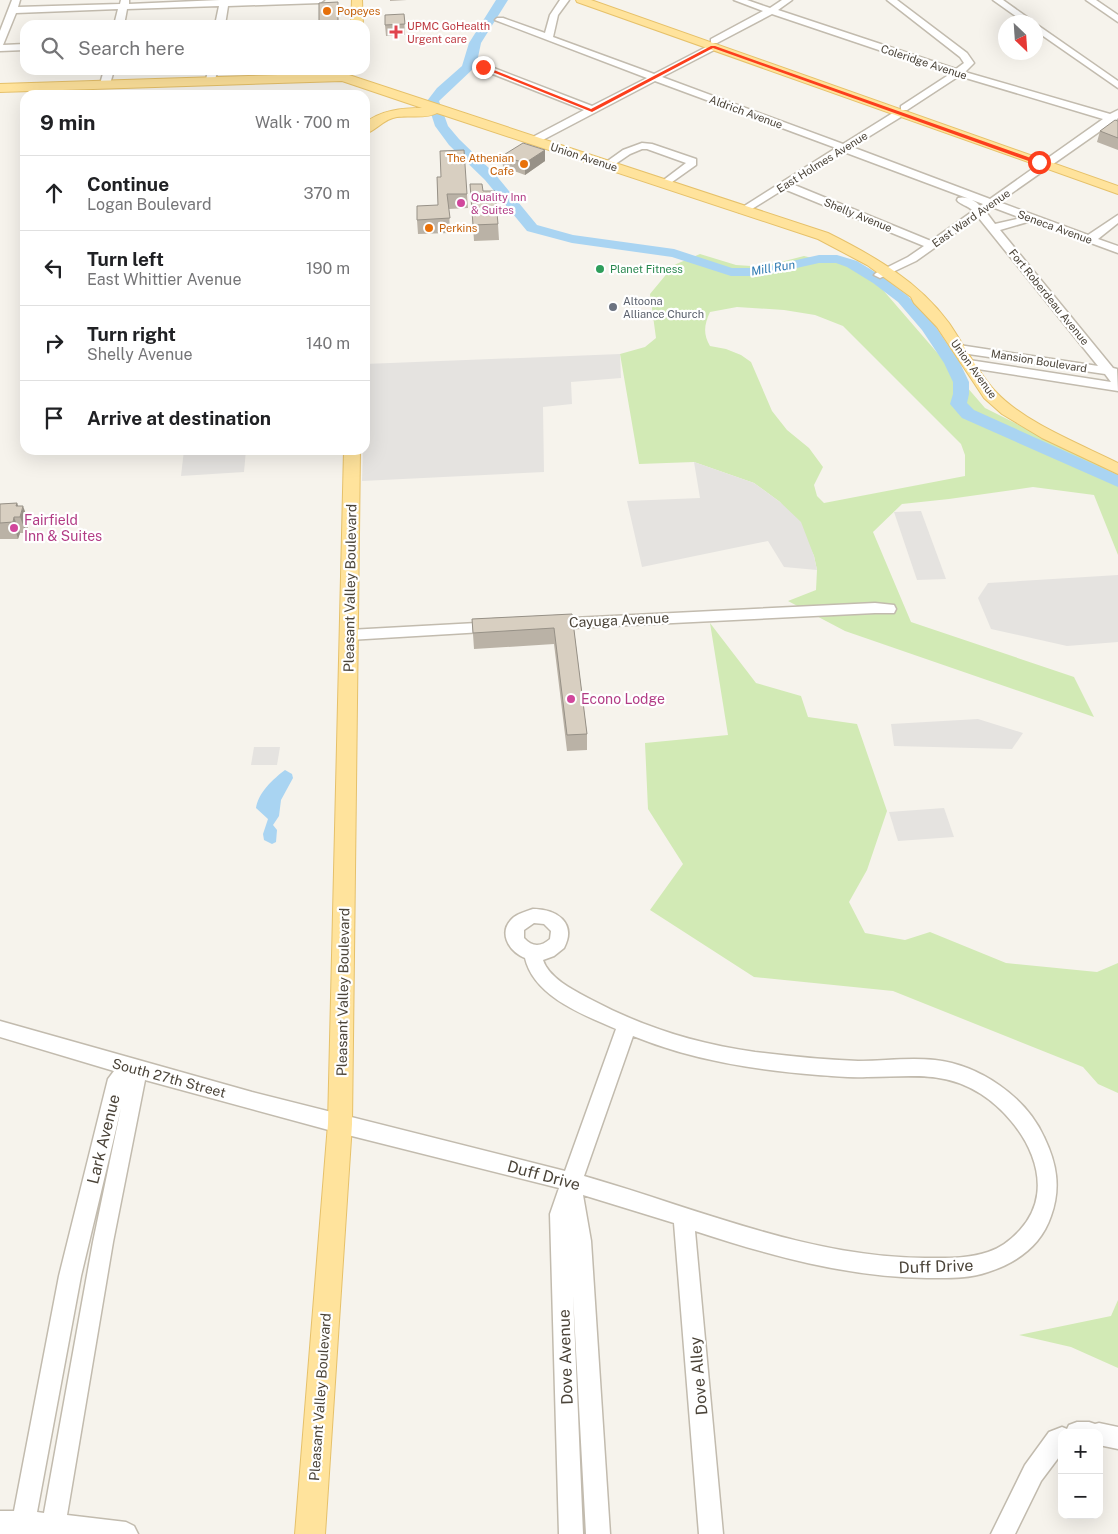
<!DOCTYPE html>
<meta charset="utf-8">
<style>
:root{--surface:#fff;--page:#f2f2f2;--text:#202124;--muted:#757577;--line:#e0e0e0}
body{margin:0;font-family:"Public Sans",sans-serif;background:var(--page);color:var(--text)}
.controls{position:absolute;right:15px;bottom:15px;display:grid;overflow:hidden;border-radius:10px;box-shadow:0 5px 20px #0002}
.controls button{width:45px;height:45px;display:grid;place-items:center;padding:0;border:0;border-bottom:1px solid var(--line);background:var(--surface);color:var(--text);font:25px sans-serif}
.compass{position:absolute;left:998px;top:15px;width:45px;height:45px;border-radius:50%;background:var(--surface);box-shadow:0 5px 20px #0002;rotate:155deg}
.stop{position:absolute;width:15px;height:15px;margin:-11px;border:4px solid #fc3f1d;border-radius:50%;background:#fff}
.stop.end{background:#fc3f1d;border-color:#fff;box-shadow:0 1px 5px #0008}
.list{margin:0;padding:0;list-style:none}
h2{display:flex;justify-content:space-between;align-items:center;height:65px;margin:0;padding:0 20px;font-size:21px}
h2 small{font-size:16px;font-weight:400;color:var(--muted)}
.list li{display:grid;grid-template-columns:32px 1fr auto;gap:15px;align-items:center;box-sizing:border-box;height:75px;padding:0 20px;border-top:1px solid var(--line)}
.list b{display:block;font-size:19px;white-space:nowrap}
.list p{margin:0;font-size:16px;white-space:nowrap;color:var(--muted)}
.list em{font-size:16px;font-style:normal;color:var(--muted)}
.icon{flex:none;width:28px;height:28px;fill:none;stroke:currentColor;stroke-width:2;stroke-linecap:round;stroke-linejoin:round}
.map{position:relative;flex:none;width:1118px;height:1534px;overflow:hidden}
.search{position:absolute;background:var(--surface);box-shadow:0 5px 20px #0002;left:20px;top:20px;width:350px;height:55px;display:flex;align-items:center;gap:12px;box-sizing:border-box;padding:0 18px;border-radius:15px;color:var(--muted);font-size:19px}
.panel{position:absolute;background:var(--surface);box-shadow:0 5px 20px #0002;left:20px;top:90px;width:350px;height:365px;border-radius:15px}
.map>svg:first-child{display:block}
.green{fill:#d2eab5;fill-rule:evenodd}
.parking{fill:#e5e3e0}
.water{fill:#a9d4f2}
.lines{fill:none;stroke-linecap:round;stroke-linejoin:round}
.river{fill:#a9d4f2;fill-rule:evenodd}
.minor-casing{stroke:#c2bbae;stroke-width:3}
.major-casing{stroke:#e6c16a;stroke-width:2}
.minor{fill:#fff;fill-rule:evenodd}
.major{fill:#ffe39c;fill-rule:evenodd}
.wall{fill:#bab2a6}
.shaded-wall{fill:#979187}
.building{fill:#d8cfc1;stroke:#979187}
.route{fill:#fc3f1d}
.food-dot{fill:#e8710a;stroke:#fff;stroke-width:2}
.health-dot{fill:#e0444e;stroke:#fff;stroke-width:2}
.hotel-dot{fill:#d1479c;stroke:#fff;stroke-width:2}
.leisure-dot{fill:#2e9e5b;stroke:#fff;stroke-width:2}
.worship-dot{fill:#6b7280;stroke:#fff;stroke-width:2}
.labels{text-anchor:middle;stroke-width:4.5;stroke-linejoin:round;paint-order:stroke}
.far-food-label{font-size:11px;fill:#c56008;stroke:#fff;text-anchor:start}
.far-health-label{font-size:11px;fill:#be3a42;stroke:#fff;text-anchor:start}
.far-street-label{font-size:11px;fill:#4b4439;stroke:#fff}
.far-hotel-label{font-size:11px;fill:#b23c85;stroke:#fff;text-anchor:start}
.far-leisure-label{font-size:11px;fill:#27864d;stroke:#fff;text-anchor:start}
.far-worship-label{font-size:11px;fill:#5b616d;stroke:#fff;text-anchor:start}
.far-water-label{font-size:12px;font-style:italic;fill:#2e7ab2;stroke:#fff}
.hotel-label{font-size:14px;fill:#b23c85;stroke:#fff;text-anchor:start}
.street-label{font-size:14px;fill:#4b4439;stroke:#fff}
.near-street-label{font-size:16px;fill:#4b4439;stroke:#fff}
</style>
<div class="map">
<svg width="1118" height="1534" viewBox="0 0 1118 1534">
<rect width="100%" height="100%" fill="#f6f3ec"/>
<g class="green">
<path d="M700 254 736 265 751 266H765L804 256 824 261 843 262 870 275 985 408 1118 475V555L1094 495 1033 487 949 499 902 504 873 532 911 622 1074 677 1094 717 845 631 788 601 816 590 817 570 814 556 807 541 780 502 754 483 694 462 639 464 620 354 645 347 656 338 650 294 674 265ZM737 307 784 310 815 315 843 326 961 444 965 455V476L824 503 817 496 814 485 823 467 809 448 787 430 772 411 751 362 741 355 726 349 710 346C703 334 704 325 710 312Z"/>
<path d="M710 623 756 683 801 696 808 717 857 724 887 811 867 870 849 902 865 933 905 940 930 932 1006 963 1097 972 1118 963V1093L1098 1084 1083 1067 893 991 754 977 650 910 683 864 648 809 645 743 728 735Z"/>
<path d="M1118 1300V1368L1071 1347 1019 1335 1111 1316Z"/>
</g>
<g class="parking">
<path d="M620 354 621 378 571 382 572 404 543 407 544 472 362 481 363 450H365V364Z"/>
<path d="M184 450H246L244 472 181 476Z"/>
<path d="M694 462 754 483 780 502 801 522 814 556 817 570 784 567 768 541 642 567 627 501 700 498Z"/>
<path d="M921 511 946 579 917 580 894 512Z"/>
<path d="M1118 575V642L1067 646 991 629 978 598 988 583Z"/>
<path d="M978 719 1023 733 1012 749 894 746 891 724Z"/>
<path d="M254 747H280L277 765H251Z"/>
<path d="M944 808 954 837 898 841 889 812Z"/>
</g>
<path class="water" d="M285 770 292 774 293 778 281 800 279 816 273 825 277 830 276 842 272 844 264 840 263 834 268 819 256 808C258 793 273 779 285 770Z"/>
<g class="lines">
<path class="river" d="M496 0H508L481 43 477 62 474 68 439 101 448 126 459 139 495 174 537 225 573 235 674 249 732 268H761L819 255H837L857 261 883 277 908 296 934 324 960 363 969 382V394L967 403 974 410 1118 475V487L962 418 950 404 953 394V382L944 363 922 330 898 302 873 283 847 267 836 263H819L761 276H731L672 257 572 243 527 231 485 180 449 145 435 126 427 101 437 88 462 66 469 43Z"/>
<g class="minor-casing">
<g id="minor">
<path d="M12 0H20L18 7 120 4 121 0H129V4L220 0H324L320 3 228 6 225 25H215L219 6 127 9 124 25H114L118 9 16 13 3 45 25 44V50L0 51V31Z"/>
<path d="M560 0H569L558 15 553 37 654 74 710 45H716V49L662 77 843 144 896 111H904V115L852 147 990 199 1103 119 959 76 907 110H901V106L950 74 772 14 717 43H711V39L763 11 734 0H747L770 8 782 0H792L778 10 956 69 964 63 960 57 887 0H897L967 53 974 63 965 72 1110 114 1118 110V118L1116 120 999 202 1088 235 1118 215V223L1098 239 1118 246V253L1031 221 1000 230 1113 368 1117 369 1118 391 965 367 963 364 965 361 969 360 1111 382 1105 374 955 352 953 349 959 345 1098 366 978 217 916 261 880 278 874 275 876 273 908 257 924 246 784 189 747 212H739L738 210 836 148 655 81 537 143H529V139L584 110 480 69V65H486L592 106 647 78 495 20 497 18H503L545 33 550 15ZM844 152 983 204 980 206C975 200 966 196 958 198L957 200C960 205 968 205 973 211L931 241 792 184ZM992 207 1021 218 995 224 986 212Z"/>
<path d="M993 0H1003L1034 22H1024Z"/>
<path d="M1086 0H1096L1118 15V22Z"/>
<path d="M1036 24 1118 81V88L1036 31Z"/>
<path d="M104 70H114L110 84 105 87 100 84Z"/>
<path d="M208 70H218L214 82 211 83 206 80Z"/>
<path d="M642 143 652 144 696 159V165L665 187 660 184 661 182 686 163 647 149H642L630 154 611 167 607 168 602 165 623 150Z"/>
<path d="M875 603 894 605 896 609 894 613H875L552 629 547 628 545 624 547 620 552 619Z"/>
<path d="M495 622 500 623 502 627 500 631 349 640 344 639 342 635 344 631 349 630Z"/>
<path d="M533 909C557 909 577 923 564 948L554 956 543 960C549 979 577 992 594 1001 645 1028 698 1044 755 1052 789 1056 824 1060 858 1061 884 1061 909 1057 935 1060 980 1065 1026 1097 1044 1137 1057 1164 1061 1188 1051 1216 1041 1246 1016 1263 988 1272 968 1279 947 1278 927 1278 847 1277 771 1256 695 1231L723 1534H699L674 1223 583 1195 591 1241 610 1534H586L573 1295 583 1534H559L550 1214 559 1188 336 1132 145 1080 113 1242 67 1515 126 1522 134 1526 138 1534H0V1511H14L59 1276 108 1079 114 1071 0 1037V1021L252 1092 565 1171 616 1029C584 1015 534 997 525 958 508 951 497 931 514 917 520 913 527 911 533 909ZM534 923 544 924 551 931 550 939C541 947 532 947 524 938V930ZM633 1036C692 1060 754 1070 818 1075 835 1076 851 1078 867 1077 909 1077 943 1070 981 1094 1024 1122 1061 1185 1020 1230 1011 1240 1000 1248 988 1252 968 1259 945 1258 925 1258 806 1257 696 1208 584 1176ZM121 1108 93 1242 44 1513 37 1512 81 1276Z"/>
<path d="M1077 1422H1089L1095 1424 1099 1423 1118 1427V1449L1099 1445V1433H1062V1453L1041 1481 1015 1534H991L1025 1465 1049 1432 1062 1427 1067 1429 1069 1425Z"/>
</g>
</g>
<g class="major-casing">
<g id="major">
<path d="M352 0H362L363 25H351Z"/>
<path d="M576 0H591L1118 186V194L577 2Z"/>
<path d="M343 73 828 233C874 256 918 281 949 323 964 345 978 373 996 392 1025 423 1080 444 1118 463V474L1042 438 1002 414 984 398 937 327 914 303 911 297 867 265 818 239 437 113C427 119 408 115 397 117 383 119 376 131 365 134V123C381 110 402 108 422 108L342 81 0 92V84Z"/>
<path d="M344 450H360L352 1124 325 1534H295L328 1124Z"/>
</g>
</g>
<use href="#minor" class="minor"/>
<use href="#major" class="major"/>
</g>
<g class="wall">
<path d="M390 0H407L390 1Z"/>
<path d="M404 14 405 35 386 36 385 25Z"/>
<path d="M1118 121V150L1097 142 1100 131Z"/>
<path d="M545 150V161L525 175 503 167 502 156Z"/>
<path d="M437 177 467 194 468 208 449 209 450 233 418 234 417 220 438 205Z"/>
<path d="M470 184 483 191 498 224 499 240 474 241Z"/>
<path d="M17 503 18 506 29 522 26 533H20L18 539H0V504Z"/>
<path d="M572 614 587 734V750L567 751 554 644 474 649 472 619Z"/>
</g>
<g class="shaded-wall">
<path d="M545 150V161L525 175V163Z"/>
<path d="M17 503 21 515 23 506 29 522 26 533 16 506Z"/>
<path d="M14 517 20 533 18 539 13 522Z"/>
</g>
<g class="building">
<path d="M338 2V24L319 25V3Z"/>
<path d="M404 14 405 24 385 25V15Z"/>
<path d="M1115 120 1118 121V138L1100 131Z"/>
<path d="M523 143 545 150 525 163 502 156Z"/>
<path d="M464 150 467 194H447L450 218 417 220V206L438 205 437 177H441L440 151Z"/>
<path d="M470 184H482L483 191H495L498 224 473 225Z"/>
<path d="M17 503 16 506H23L20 517H14L13 522 0 523V504Z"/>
<path d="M572 614 587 734 567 735 554 628 473 633 472 619Z"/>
</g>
<path class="route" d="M711 46H715L1042 162 1037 164 713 48 592 112 480 67 484 66 591 109Z"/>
<g class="food-dot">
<circle cx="327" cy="11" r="5"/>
<circle cx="524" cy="164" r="5"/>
<circle cx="429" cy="228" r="5"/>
</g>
<path class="health-dot" d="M393.5 24.5h5v5h5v5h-5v5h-5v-5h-5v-5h5z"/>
<g class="hotel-dot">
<circle cx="461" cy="203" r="5"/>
<circle cx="14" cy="528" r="5"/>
<circle cx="571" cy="699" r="5"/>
</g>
<circle class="leisure-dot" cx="600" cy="269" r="5"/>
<circle class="worship-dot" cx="613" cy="307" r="5"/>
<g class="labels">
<g class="far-food-label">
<text x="337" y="15">Popeyes</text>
<text x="514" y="162" text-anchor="end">The Athenian<tspan x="514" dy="13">Cafe</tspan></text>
<text x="439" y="232">Perkins</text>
</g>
<g class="far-health-label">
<text x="407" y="30">UPMC GoHealth<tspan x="407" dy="13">Urgent care</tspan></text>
</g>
<g class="far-street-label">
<text transform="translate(924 62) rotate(18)" y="4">Coleridge Avenue</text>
<text transform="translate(746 112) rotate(20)" y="4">Aldrich Avenue</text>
<text transform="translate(584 157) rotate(18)" y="4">Union Avenue</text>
<text transform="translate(822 162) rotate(-32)" y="4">East Holmes Avenue</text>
<text transform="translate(858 215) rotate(22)" y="4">Shelly Avenue</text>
<text transform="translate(971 218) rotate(-35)" y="4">East Ward Avenue</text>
<text transform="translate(1055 227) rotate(20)" y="4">Seneca Avenue</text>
<text transform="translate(1049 297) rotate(51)" y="4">Fort Roberdeau Avenue</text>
<text transform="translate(1039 361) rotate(9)" y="4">Mansion Boulevard</text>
<text transform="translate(974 369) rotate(54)" y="4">Union Avenue</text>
</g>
<g class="far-hotel-label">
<text x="471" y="201">Quality Inn<tspan x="471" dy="13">&amp; Suites</tspan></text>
</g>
<g class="far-leisure-label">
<text x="610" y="273">Planet Fitness</text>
</g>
<g class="far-worship-label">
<text x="623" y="305">Altoona<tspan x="623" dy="13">Alliance Church</tspan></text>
</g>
<g class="far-water-label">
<text transform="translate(773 268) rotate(-9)" y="4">Mill Run</text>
</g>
<g class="hotel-label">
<text x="24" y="525">Fairfield<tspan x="24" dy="16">Inn &amp; Suites</tspan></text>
<text x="581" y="704">Econo Lodge</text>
</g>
<g class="street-label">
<text transform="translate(350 588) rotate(-89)" y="5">Pleasant Valley Boulevard</text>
<text transform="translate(619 620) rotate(-3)" y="5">Cayuga Avenue</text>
<text transform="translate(343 992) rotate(-89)" y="5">Pleasant Valley Boulevard</text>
<text transform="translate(169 1078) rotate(15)" y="5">South 27th Street</text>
<text transform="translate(320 1397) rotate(-86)" y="5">Pleasant Valley Boulevard</text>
</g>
<g class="near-street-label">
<text transform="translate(103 1139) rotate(-76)" y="6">Lark Avenue</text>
<text transform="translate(544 1175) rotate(15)" y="6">Duff Drive</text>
<text transform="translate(936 1266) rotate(-2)" y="6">Duff Drive</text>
<text transform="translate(565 1357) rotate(-92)" y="6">Dove Avenue</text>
<text transform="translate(698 1376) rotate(-95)" y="6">Dove Alley</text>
</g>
</g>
</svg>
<div class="controls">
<button>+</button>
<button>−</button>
</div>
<svg class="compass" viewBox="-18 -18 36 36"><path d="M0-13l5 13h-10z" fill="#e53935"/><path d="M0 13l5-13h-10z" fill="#757577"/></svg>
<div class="stop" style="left:1039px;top:162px"></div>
<div class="stop end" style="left:483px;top:67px"></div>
<div class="search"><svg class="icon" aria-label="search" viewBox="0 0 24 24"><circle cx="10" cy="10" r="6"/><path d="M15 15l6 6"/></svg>Search here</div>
<section class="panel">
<h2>9 min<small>Walk · 700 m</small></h2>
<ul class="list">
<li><svg class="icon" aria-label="ahead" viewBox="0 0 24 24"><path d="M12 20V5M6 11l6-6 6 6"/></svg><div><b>Continue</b><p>Logan Boulevard</p></div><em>370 m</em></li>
<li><svg class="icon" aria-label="left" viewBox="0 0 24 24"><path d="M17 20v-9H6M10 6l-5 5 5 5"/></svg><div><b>Turn left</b><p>East Whittier Avenue</p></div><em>190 m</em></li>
<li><svg class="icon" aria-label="right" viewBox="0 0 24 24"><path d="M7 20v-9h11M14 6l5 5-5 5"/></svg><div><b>Turn right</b><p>Shelly Avenue</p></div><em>140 m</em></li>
<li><svg class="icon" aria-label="arrive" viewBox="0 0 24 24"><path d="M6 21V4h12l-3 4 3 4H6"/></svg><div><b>Arrive at destination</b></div></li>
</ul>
</section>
</div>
